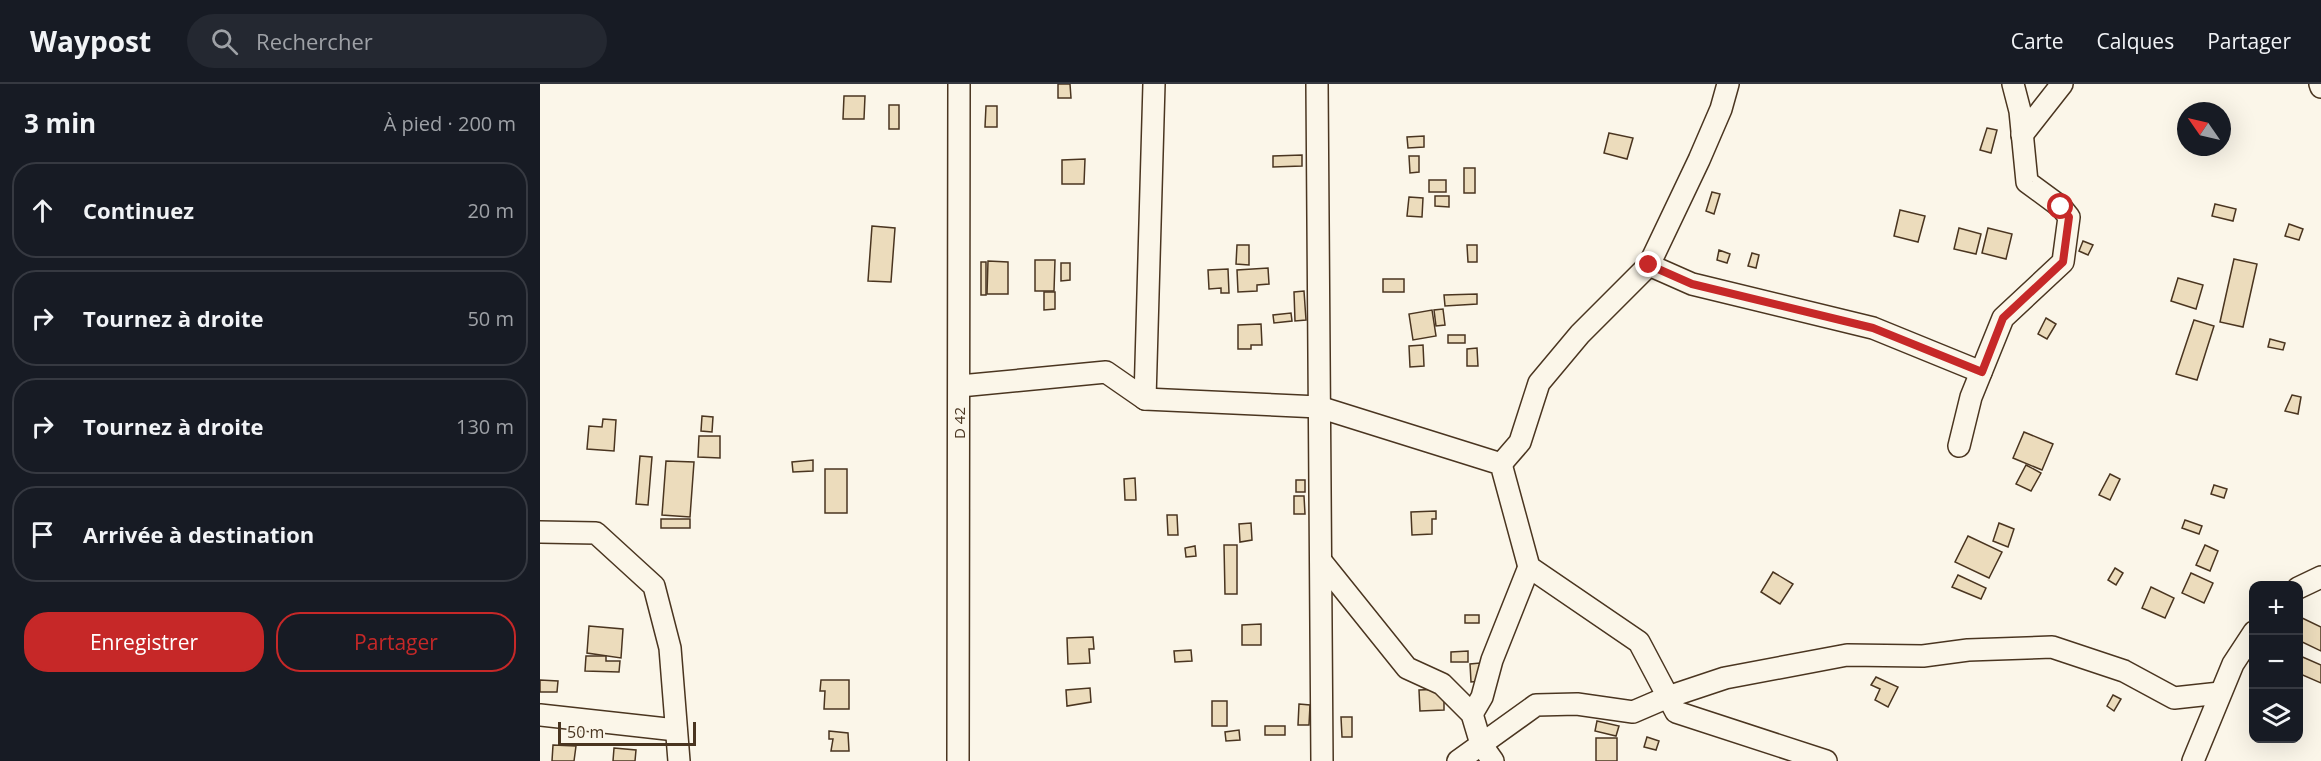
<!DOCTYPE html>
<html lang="fr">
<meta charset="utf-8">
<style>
:root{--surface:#171b24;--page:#242831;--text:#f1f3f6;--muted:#9ea1a6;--line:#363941;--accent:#c62828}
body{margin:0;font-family:"Open Sans",sans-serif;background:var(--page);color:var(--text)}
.controls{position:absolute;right:18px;bottom:18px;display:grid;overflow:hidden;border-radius:12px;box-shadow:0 6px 24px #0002}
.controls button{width:54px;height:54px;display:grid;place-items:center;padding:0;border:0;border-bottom:2px solid var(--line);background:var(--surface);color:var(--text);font:30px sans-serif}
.compass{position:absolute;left:1637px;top:18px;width:54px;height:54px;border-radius:50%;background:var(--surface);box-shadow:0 6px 24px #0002;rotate:304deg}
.scale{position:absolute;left:18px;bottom:15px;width:138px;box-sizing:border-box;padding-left:6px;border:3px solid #4a3520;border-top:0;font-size:16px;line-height:21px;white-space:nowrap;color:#4a3520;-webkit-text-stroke:4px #fbf6e9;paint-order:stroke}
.stop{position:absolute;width:18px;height:18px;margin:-14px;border:4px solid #c62828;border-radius:50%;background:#fff}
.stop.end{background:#c62828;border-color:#fff;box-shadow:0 2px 6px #0008}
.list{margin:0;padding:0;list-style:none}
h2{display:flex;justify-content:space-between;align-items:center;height:78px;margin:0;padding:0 24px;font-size:26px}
h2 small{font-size:20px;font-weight:400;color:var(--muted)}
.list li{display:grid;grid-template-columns:39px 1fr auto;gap:18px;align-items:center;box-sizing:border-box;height:96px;margin:0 12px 12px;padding:0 12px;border:2px solid var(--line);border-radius:24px}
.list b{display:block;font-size:22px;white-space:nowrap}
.list em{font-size:20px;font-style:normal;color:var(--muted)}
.actions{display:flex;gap:12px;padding:18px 24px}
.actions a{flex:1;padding:14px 0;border:2px solid var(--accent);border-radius:24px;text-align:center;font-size:21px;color:var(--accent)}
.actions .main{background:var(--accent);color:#fff}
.icon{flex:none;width:33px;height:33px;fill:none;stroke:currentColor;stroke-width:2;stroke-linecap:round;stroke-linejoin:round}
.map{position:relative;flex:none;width:1781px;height:677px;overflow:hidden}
header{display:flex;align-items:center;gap:36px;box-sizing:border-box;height:84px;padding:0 30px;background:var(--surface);border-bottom:2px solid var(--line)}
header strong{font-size:28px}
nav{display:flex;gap:33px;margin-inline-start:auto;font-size:21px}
.search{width:420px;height:54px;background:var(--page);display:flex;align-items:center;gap:15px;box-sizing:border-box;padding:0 21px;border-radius:33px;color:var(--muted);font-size:22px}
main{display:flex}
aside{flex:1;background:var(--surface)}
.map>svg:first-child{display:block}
.building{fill:#ecdcbc;stroke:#4a3520;stroke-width:1.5}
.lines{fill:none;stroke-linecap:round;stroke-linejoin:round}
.minor-casing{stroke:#4a3520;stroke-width:24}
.minor{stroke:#fbf6e9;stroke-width:21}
.route{stroke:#c62828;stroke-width:8}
.labels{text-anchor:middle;stroke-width:4.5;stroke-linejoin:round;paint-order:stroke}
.street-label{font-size:15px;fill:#4a3520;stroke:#fbf6e9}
</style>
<header>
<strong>Waypost</strong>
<div class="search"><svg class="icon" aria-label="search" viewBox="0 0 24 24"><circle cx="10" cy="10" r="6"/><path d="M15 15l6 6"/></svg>Rechercher</div>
<nav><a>Carte</a><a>Calques</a><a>Partager</a></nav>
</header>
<main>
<aside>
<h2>3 min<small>À pied · 200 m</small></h2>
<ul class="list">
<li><svg class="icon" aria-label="ahead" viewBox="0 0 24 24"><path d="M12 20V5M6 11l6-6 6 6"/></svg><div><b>Continuez</b></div><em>20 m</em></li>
<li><svg class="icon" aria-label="right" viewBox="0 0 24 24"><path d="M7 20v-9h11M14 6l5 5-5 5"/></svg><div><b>Tournez à droite</b></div><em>50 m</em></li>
<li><svg class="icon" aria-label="right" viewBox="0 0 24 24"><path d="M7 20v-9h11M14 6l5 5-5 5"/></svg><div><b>Tournez à droite</b></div><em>130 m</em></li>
<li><svg class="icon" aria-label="arrive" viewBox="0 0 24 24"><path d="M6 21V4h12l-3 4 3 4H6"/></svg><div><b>Arrivée à destination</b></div></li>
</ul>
<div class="actions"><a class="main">Enregistrer</a><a>Partager</a></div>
</aside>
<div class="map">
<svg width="1781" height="677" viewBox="0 0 1781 677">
<rect width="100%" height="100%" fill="#fbf6e9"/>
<g class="building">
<path d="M518 0H530L531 14H518Z"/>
<path d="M304 12H325L324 35H303Z"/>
<rect x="349" y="21" width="10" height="24"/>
<path d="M446 22H457V43H445Z"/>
<path d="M1447 44 1457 46 1451 69 1440 66Z"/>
<path d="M1069 49 1093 54 1087 75 1064 69Z"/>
<path d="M884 52V63L868 64 867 53Z"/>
<path d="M762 71V82L733 83V72Z"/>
<path d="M869 72H879V88L870 89Z"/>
<path d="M545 75 544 100H522V76Z"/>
<rect x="924" y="84" width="11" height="25"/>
<rect x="889" y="96" width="17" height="12"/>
<path d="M1172 108 1180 110 1174 130 1166 127Z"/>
<path d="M895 112H909V123L895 122Z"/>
<path d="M869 113 883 114 882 133 867 132Z"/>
<path d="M1675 120 1696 125 1693 137 1672 132Z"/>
<path d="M1360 126 1385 132 1378 158 1354 152Z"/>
<path d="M1749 140 1763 145 1759 156 1745 152Z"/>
<path d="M332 142 355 144 351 198 328 197Z"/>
<path d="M1419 144 1441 150 1436 170 1414 165Z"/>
<path d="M1448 144 1472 150 1466 175 1442 169Z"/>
<path d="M1543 157 1553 161 1548 171 1539 167Z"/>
<path d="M697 161H709V181L696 180Z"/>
<path d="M927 161H937V178H928Z"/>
<path d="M1179 166 1190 170 1187 179 1177 176Z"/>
<path d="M1212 169 1219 171 1216 184 1208 182Z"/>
<path d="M1694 175 1717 180 1703 243 1680 238Z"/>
<path d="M495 176H515L514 207H495Z"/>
<path d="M448 177 468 178V210H447Z"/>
<rect x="441" y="178" width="5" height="33"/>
<path d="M521 179H530V196L521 197Z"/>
<path d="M728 184 729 200 717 201V207L698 208 697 186Z"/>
<path d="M688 185 689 209H681V204L669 205 668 186Z"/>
<path d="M1638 194 1663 201 1656 225 1631 217Z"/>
<rect x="843" y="195" width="21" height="13"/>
<path d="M764 207 766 236 755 237 754 208Z"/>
<path d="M504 208H515V225L504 226Z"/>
<path d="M937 210V220L905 222 904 211Z"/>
<path d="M903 225 905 241 896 242 894 226Z"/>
<path d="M892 226 896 252 873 256 869 230Z"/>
<path d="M751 229 752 237 734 239 733 231Z"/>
<path d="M1506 234 1516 240 1507 255 1498 250Z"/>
<path d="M1654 236 1674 242 1657 296 1636 290Z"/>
<path d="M721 240 722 261H711V265H698V241Z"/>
<rect x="908" y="251" width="17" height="8"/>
<path d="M1730 255 1745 259 1743 266 1728 263Z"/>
<path d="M883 261 884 282 870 283 869 262Z"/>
<path d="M937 264 938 282H927V265Z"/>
<path d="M1752 311 1761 313 1758 330 1745 327Z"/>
<path d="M162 332 173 333 172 348 161 347Z"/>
<path d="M63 335 76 336 74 367 47 365 49 342 62 343Z"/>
<path d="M1484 348 1513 360 1502 386 1473 374Z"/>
<path d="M159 352H180V374L158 373Z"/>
<path d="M100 372 112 373 108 421 96 420Z"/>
<path d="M273 376V387L253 388 252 378Z"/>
<path d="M126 377 154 378 150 433 122 431Z"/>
<path d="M1486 381 1501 389 1491 407 1476 400Z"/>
<rect x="285" y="385" width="22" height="44"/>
<path d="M1570 390 1580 395 1570 416 1559 411Z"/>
<path d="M595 394 596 416H585L584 395Z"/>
<rect x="756" y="396" width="9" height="12"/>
<path d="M1674 401 1687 405 1684 414 1671 410Z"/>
<path d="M754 412H764L765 430H754Z"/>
<path d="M896 427V435H892V450L872 451 871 428Z"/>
<path d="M627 431H637L638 451H628Z"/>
<rect x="121" y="435" width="29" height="9"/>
<path d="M1645 436 1662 442 1659 450 1642 444Z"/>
<path d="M711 439 712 456 700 458 699 440Z"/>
<path d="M1459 439 1474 445 1468 463 1453 457Z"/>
<path d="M1428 452 1462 468 1449 494 1415 478Z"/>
<path d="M684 461H697V510H685Z"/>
<path d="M1665 461 1678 467 1670 487 1656 481Z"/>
<path d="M655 462 656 472 646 473 645 464Z"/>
<path d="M1575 484 1583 489 1576 501 1568 496Z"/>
<path d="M1233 488 1253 500 1240 520 1221 508Z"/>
<path d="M1651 489 1673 499 1664 519 1642 509Z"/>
<path d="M1418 491 1446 504 1441 515 1412 503Z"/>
<path d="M1611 503 1634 514 1625 534 1602 524Z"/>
<rect x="925" y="531" width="14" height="8"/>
<path d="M1758 532 1781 543V567L1758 556Z"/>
<path d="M721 540V561H702V541Z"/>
<path d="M49 542 83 545 81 574 47 569Z"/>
<path d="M553 553 554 565H549L550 579 528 580 527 554Z"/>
<path d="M651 566 652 577 635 578 634 567Z"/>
<path d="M928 567V578H911V568Z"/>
<path d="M1758 571 1781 581V599L1758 589Z"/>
<path d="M46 572H66V577H80L79 588 45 587Z"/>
<path d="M940 579 941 597 931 598 930 580Z"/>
<path d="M1336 593 1358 603 1348 623 1335 616 1340 605 1331 601Z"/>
<path d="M0 596 18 597 17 608H0Z"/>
<path d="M281 596H309V625H284L285 607H280Z"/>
<path d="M550 604 551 618 527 622 526 606Z"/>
<path d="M904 605V626L880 627 879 606Z"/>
<path d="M1573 611 1581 615 1574 627 1567 622Z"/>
<rect x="672" y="617" width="15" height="25"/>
<path d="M759 620 770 621 769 641H758Z"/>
<path d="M801 633H812V653H802Z"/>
<path d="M1057 637 1079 642 1076 652 1055 647Z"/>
<rect x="725" y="642" width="20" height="9"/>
<path d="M699 646 700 656 686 657 685 648Z"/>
<path d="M289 647 308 649 309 667H291L293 655H289Z"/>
<path d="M1107 653 1119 657 1116 666 1104 663Z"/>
<rect x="1056" y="654" width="21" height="23"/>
<path d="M13 661 36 662 34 677H12Z"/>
<path d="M74 664 96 666 95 677H73Z"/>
</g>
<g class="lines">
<g class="minor-casing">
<g id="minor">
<path d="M777 0 782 677"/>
<path d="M1780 0 1781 3"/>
<path d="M1482 51 1522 0"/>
<path d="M1109 181 1152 200 1333 244 1441 288"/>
<path d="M420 302 566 288 605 315 779 323 961 380 989 483 1099 558 1136 628 1286 677"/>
<path d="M605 315 614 0"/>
<path d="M1419 362 1431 313 1463 234 1523 178 1529 133 1521 123 1487 98 1480 27 1473 0"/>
<path d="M961 380 980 358 999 299 1040 250 1109 181 1159 76 1181 25 1188 0"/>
<path d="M0 448 56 449 114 502 130 564 139 677"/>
<path d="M781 477 867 584 902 600 932 630 941 660 953 677"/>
<path d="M1758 504 1781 493"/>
<path d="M932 630 942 613 952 576 989 483"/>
<path d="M0 631 136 646"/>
<path d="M418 677 419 0"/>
<path d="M918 677 996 621 1037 620 1093 628 1128 613 1185 594 1307 571 1383 572 1428 566 1512 563 1584 587 1634 614 1680 609"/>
<path d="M1653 677 1693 580 1714 548"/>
</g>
</g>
<use href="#minor" class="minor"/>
</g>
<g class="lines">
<path class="route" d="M1109 181 1152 200 1333 244 1442 288 1463 234 1523 178 1529 133 1521 123"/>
</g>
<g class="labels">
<g class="street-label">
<text transform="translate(420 339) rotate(-90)" y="5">D 42</text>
</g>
</g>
</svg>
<div class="controls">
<button>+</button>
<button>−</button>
<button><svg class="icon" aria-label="layers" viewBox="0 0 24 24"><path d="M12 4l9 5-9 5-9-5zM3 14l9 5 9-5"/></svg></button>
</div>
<svg class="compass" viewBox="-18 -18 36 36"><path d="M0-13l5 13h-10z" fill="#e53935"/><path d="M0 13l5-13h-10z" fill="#9ea1a6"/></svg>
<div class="scale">50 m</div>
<div class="stop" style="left:1521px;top:123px"></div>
<div class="stop end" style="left:1109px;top:181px"></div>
</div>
</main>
